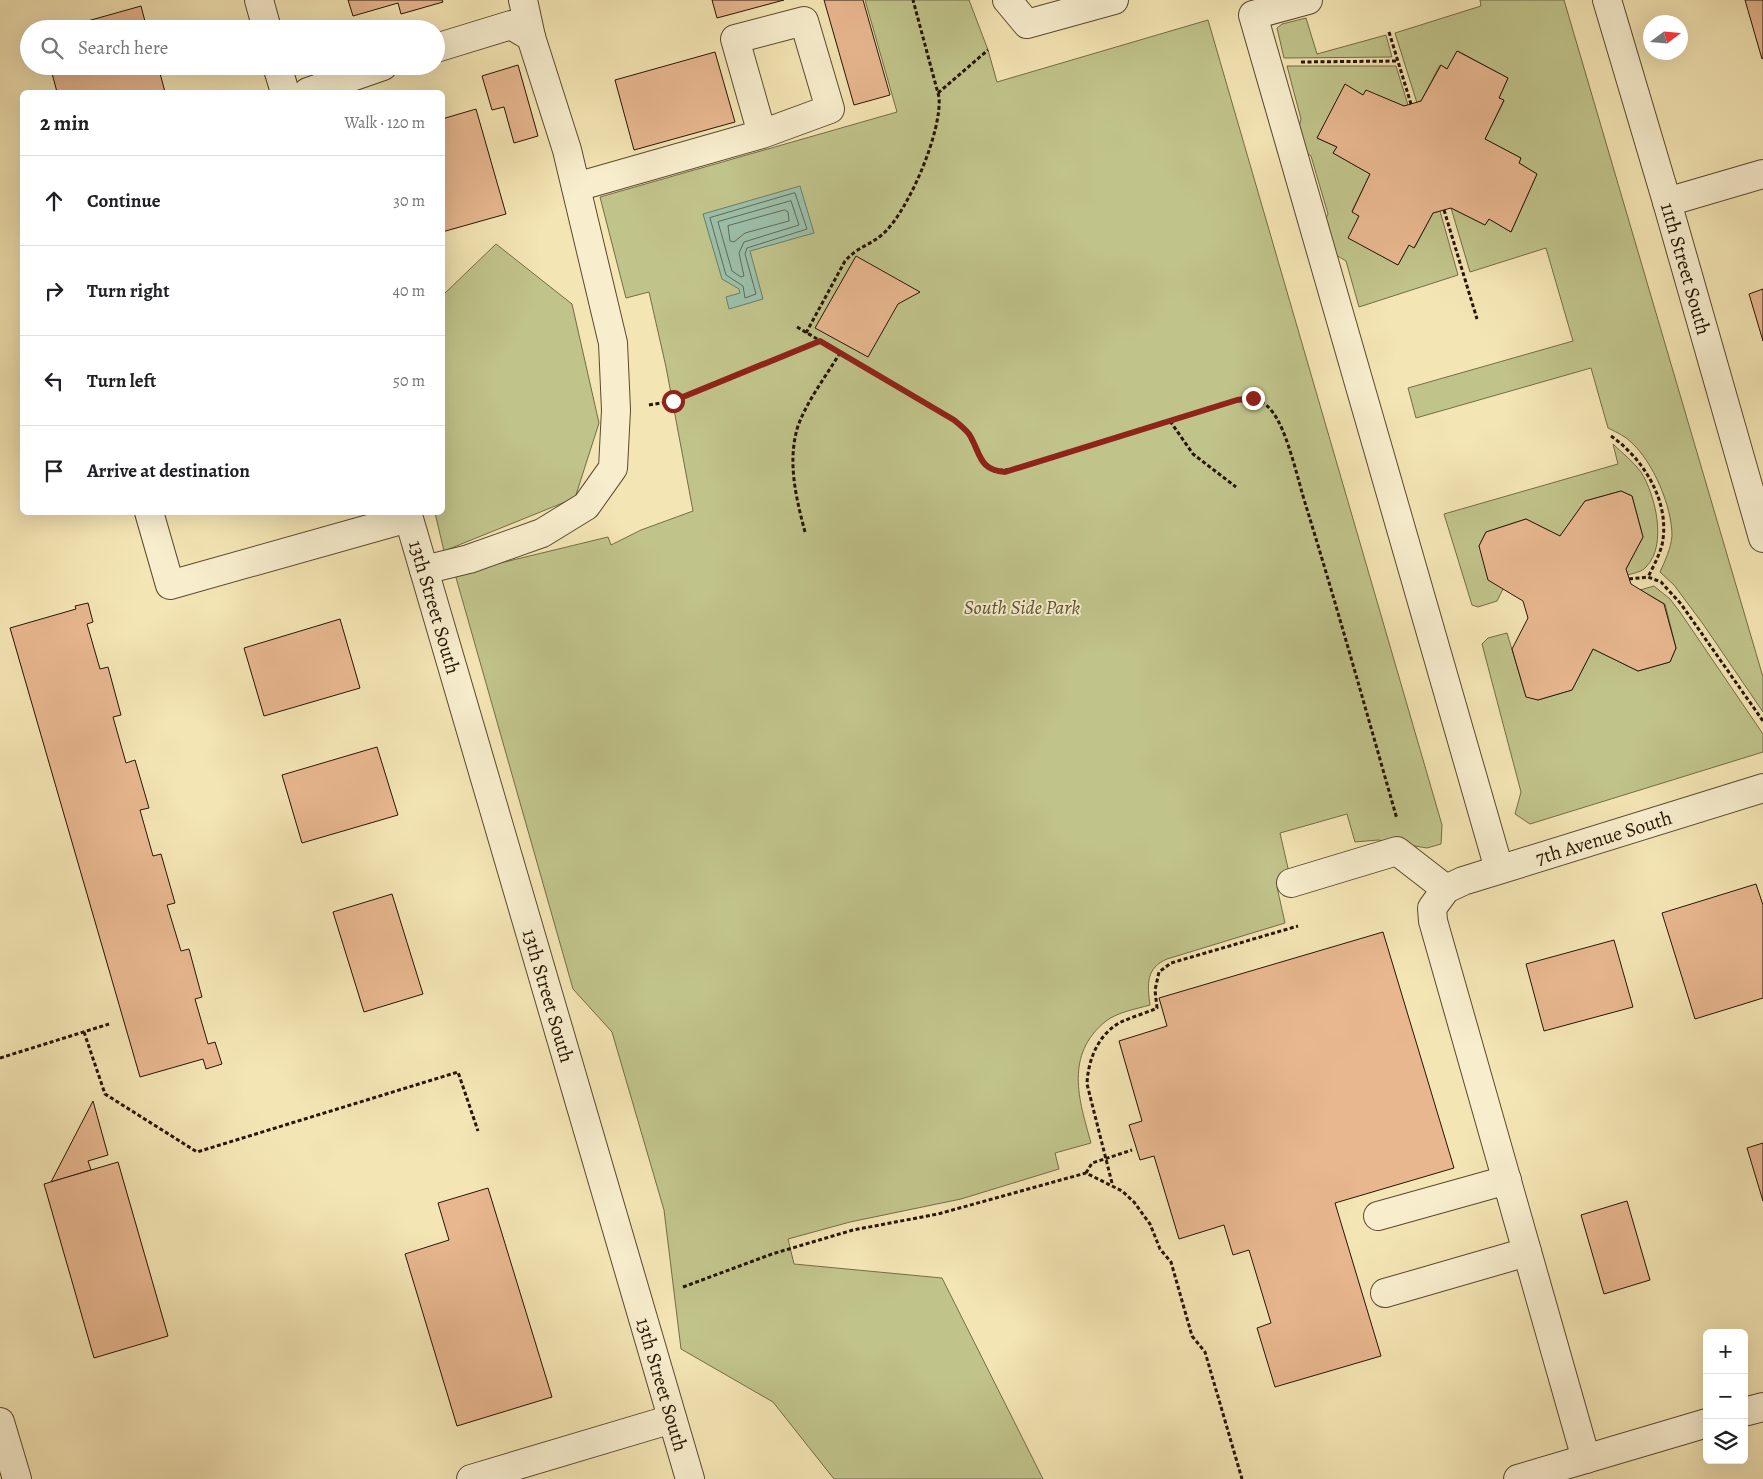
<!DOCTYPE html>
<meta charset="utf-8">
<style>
:root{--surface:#fff;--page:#f2f2f2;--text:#202124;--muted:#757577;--line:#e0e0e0}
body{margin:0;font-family:Alegreya,serif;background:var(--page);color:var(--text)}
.controls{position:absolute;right:15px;bottom:15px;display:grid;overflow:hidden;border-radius:8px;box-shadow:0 5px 20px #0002}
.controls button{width:45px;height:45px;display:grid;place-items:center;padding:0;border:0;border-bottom:1px solid var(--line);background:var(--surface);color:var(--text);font:25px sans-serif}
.compass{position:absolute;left:1643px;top:15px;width:45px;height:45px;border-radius:50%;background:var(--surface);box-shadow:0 5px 20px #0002;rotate:74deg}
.stop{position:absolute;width:15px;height:15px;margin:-11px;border:4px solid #8f2418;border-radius:50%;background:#fff}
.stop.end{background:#8f2418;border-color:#fff;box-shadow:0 1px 5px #0008}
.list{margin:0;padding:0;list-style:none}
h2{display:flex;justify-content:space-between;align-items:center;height:65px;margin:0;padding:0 20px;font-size:21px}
h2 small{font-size:16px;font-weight:400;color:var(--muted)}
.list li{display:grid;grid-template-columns:32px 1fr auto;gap:15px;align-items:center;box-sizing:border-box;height:90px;padding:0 20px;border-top:1px solid var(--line)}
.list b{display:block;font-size:19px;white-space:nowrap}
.list em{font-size:16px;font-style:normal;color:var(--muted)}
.icon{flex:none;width:28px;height:28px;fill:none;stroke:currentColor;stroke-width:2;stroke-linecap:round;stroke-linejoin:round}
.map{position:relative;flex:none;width:1763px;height:1479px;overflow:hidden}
.search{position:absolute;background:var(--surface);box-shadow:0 5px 20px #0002;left:20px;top:20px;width:425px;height:55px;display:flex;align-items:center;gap:12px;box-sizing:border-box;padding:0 18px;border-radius:28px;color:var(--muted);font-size:19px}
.panel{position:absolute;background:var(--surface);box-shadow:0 5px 20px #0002;left:20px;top:90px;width:425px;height:425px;border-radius:8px}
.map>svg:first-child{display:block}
.green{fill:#c0c38a;stroke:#736c46}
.water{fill:#9cbfaa;stroke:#6d7b66}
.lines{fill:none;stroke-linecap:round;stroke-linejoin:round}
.shore{stroke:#616a56;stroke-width:1}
.building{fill:#e8b790;stroke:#261501}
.minor-casing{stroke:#5a492e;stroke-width:30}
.path{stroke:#261501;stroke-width:3;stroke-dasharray:4 2.5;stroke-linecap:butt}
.minor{stroke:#f8eece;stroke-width:28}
.route{stroke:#8f2418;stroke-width:6}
.labels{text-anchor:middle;stroke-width:4;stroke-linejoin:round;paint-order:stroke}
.street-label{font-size:20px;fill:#261501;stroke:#f8eece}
.park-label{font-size:20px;font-style:italic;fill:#5c5231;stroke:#f8eece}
</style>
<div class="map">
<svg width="1763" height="1479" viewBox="0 0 1763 1479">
<rect width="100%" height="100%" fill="#f4e5b4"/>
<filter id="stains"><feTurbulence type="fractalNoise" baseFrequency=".004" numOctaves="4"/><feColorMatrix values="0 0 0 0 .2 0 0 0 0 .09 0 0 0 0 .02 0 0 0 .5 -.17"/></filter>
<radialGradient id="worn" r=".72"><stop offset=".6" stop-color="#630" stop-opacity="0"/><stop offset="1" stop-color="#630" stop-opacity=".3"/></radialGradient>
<g class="green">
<path d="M865 0H969L988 50 997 82 1208 20 1442 825 1441 844 1427 848 1378 840 1355 842 1347 814 1280 833 1290 877 1283 886 1277 887 1285 923 1167 959C1146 968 1147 984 1150 1005 1136 1009 1118 1012 1106 1021 1064 1055 1079 1100 1091 1143L1055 1153 1059 1169 961 1199 850 1222 788 1239 794 1264 942 1278 1043 1479H834L773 1402 681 1349 664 1210 612 1032 573 989 455 574 608 537 611 545 641 530 693 511 666 367 649 292 626 298 600 197 897 112Z"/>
<path d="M1480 0H1564L1763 677V712L1703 624 1674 585 1660 572C1665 561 1671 548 1672 536 1672 506 1653 462 1631 442 1625 436 1616 432 1608 428L1591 368 1416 418 1408 388 1573 341 1546 248 1470 272 1451 208 1485 225 1489 219 1511 232 1537 174 1519 163 1521 158 1485 139 1504 101 1499 98 1508 78 1458 51 1447 69 1440 65 1421 101 1417 103 1395 33 1481 6Z"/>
<path d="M1306 18 1317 54 1386 35 1392 57 1284 58 1277 28 1282 24Z"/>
<path d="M1287 66H1396L1408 105 1404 106 1366 91 1363 95 1345 85 1317 138 1337 147 1333 153 1370 174 1352 211 1359 216 1349 238 1398 265 1409 245 1415 247 1433 213 1440 211 1458 275 1359 307 1346 261 1331 252 1323 224 1328 214 1311 156 1304 151 1298 131 1301 119Z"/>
<path d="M496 244 572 304 599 423 575 498 444 551 435 513 442 512 443 295Z"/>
<path d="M1613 444C1622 453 1633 461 1641 472 1655 494 1668 545 1646 567 1642 572 1634 573 1628 575L1626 569 1643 537 1632 496 1621 491 1585 501 1560 536 1526 519 1486 532 1479 546 1503 589 1497 601 1478 607 1472 605 1444 514 1618 464Z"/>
<path d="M1654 586 1670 599 1680 612 1763 734V752L1530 824 1515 814 1521 792 1482 644 1488 638 1507 633 1526 696 1538 700 1572 690 1593 649 1638 671 1670 662 1676 648 1665 604 1640 590Z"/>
</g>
<path class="water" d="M800 186 814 233 750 251 763 299 729 309 726 297 740 293 739 289 722 279 703 214Z"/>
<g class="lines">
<g class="shore">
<path d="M795 193 807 229 747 248 745 254 756 294 745 298 743 286 726 275 710 218Z"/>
<path d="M791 201 799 225 744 242 739 253 744 276 741 277 732 271 718 222Z"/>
<path d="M785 210 788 212 789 221 745 233 734 242 730 241 728 226Z"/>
</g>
</g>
<g class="building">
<path d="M348 0H442L443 2 401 14 398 3 353 16Z"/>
<path d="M712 0H784L717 18Z"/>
<path d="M824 0H863L890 95 854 105Z"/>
<path d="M1745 0H1763V58L1762 59Z"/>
<path d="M141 6 147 29H59Z"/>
<path d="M1457 51 1508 78 1499 98 1504 100 1485 139 1521 158 1519 163 1537 174 1511 232 1489 219 1485 225 1451 208 1433 213 1414 248 1409 245 1398 265 1348 238 1359 216 1352 212 1370 174 1333 153 1337 147 1317 138 1345 84 1363 95 1366 90 1404 106 1421 101 1441 65 1447 69Z"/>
<path d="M715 52 735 122 634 150 615 80Z"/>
<path d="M518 65 538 136 514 143 504 107 492 110 482 76Z"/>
<path d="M50 66H158L165 92H57Z"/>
<path d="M476 109 506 214 442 232V119Z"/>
<path d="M856 256 920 292 898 304 868 357 815 328Z"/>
<path d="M1763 289V341L1749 294Z"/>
<path d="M1621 491 1632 496 1643 537 1626 569 1631 584 1664 604 1676 648 1670 662 1638 671 1593 649 1572 690 1538 700 1526 697 1512 649 1528 618 1523 601 1488 580 1479 546 1486 532 1526 519 1560 536 1585 501Z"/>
<path d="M88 603 93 622 87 624 100 669 108 667 121 715 113 717 126 763 135 760 149 808 140 810 153 856 161 854 175 903 167 905 181 951 189 949 202 997 195 999 208 1044 215 1042 222 1064 206 1069 203 1059 140 1077 10 628 76 609 75 606Z"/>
<path d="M340 619 360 688 264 716 244 648Z"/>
<path d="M377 747 398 815 302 843 282 775Z"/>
<path d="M1756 884 1763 905V998L1695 1019 1662 913Z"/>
<path d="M392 894 423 994 364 1012 333 912Z"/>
<path d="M1383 932 1454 1168 1335 1203 1381 1356 1275 1387 1257 1328 1271 1323 1249 1250 1233 1255 1224 1225 1179 1239 1154 1156 1140 1160 1129 1125 1142 1121 1119 1041 1167 1026 1159 998Z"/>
<path d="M1614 940 1633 1007 1544 1031 1526 964Z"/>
<path d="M93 1101 108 1155 88 1161 91 1170 51 1182Z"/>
<path d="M1763 1143V1201L1747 1148Z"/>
<path d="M118 1162 168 1336 94 1358 44 1184Z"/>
<path d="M488 1188 552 1397 457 1426 405 1254 449 1240 438 1203Z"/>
<path d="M1627 1201 1650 1280 1604 1294 1581 1215Z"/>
</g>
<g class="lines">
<g class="minor-casing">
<g id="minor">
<path d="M259 0 267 29"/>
<path d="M523 0 531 37"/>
<path d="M1007 0 1027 24 1114 0"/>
<path d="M1308 0 1253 15 1499 869"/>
<path id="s1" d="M1607 0 1667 202 1763 538"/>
<path d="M277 66 285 92"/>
<path d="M308 92 383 66"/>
<path d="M576 187 762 134 830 109 804 21 735 39 762 134"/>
<path d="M1667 202 1763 174"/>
<path d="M149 512 170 585 408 518"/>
<path id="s2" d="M407 512 690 1479"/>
<path d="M424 570 469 559 542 533 586 506 613 468 616 410 613 343 567 150 531 37 511 25 436 48"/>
<path d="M1291 883 1397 851 1446 889"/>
<path d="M1378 1216 1507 1180"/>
<path d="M1385 1293 1527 1252"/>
<path d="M1744 1412 1763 1407"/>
<path d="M0 1422 17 1479"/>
<path id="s3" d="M1586 1459 1433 921 1432 908 1446 889 1463 881 1763 788"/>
<path d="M471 1479 672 1419"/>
<path d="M1518 1479 1707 1423"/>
</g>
</g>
<g class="path">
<path d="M1389 32 1411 104"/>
<path d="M1301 62 1398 61"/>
<path d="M938 93 988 50"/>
<path d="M1444 210 1477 319"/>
<path d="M797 327 954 420 968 434 982 462 994 471 1014 469 1237 400C1250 397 1262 399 1271 410 1287 428 1298 481 1306 506 1338 610 1367 714 1397 819"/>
<path d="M806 333 845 261C857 247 873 244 885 232 910 207 942 131 939 97L913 0"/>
<path d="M649 405 673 401 820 341"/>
<path d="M1170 421 1193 454 1236 487"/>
<path d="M1611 436C1644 459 1671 503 1662 545 1659 556 1653 567 1648 577"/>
<path d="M805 532C796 498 787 461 798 426 807 401 826 376 840 353"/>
<path d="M1629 579 1648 577 1661 582 1681 604 1763 721"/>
<path d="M84 1032 105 1094 197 1152 458 1072 478 1131"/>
<path d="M0 1058 109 1024"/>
<path d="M1086 1173 1092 1163 1132 1150"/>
<path d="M1112 1183 1087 1084C1088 1060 1098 1034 1121 1022 1132 1017 1146 1013 1157 1008L1155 990 1159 972 1171 963 1298 926"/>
<path d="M683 1287 772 1254 853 1230 938 1214 1086 1173 1122 1191 1134 1202 1150 1224 1160 1249 1171 1262 1192 1336 1205 1352 1242 1479"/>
</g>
<use href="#minor" class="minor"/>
</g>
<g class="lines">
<path class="route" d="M673 401 820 341 954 420C959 424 965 429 969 434 981 453 978 470 1005 472L1237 400 1253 398"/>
</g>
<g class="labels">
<g class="street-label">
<text dy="7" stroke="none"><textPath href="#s1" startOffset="280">11th Street South</textPath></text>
<text dy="7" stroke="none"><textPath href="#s2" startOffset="99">13th Street South</textPath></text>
<text dy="7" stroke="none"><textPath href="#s3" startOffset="762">7th Avenue South</textPath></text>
<text dy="7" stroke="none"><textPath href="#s2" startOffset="504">13th Street South</textPath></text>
<text dy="7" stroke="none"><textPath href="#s2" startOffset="909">13th Street South</textPath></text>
</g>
<g class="park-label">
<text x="1022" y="614">South Side Park</text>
</g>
</g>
<rect width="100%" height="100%" filter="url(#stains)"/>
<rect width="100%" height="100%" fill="url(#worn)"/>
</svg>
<div class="controls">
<button>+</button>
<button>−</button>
<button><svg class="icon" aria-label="layers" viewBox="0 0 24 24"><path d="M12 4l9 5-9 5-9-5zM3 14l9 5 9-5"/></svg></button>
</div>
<svg class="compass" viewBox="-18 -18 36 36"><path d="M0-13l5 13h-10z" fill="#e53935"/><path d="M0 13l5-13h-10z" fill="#757577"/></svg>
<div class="stop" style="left:673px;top:401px"></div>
<div class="stop end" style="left:1253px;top:398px"></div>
<div class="search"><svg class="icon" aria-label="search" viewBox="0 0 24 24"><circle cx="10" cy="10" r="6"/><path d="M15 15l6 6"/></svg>Search here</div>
<section class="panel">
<h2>2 min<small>Walk · 120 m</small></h2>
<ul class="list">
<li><svg class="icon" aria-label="ahead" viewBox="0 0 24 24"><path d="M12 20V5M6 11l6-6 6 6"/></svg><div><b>Continue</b></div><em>30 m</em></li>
<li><svg class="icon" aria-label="right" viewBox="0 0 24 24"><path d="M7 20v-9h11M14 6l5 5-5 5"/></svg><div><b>Turn right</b></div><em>40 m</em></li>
<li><svg class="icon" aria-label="left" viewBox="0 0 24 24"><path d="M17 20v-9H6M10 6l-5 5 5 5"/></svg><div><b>Turn left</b></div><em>50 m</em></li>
<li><svg class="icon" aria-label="arrive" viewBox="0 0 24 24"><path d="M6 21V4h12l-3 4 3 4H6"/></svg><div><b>Arrive at destination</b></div></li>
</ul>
</section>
</div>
